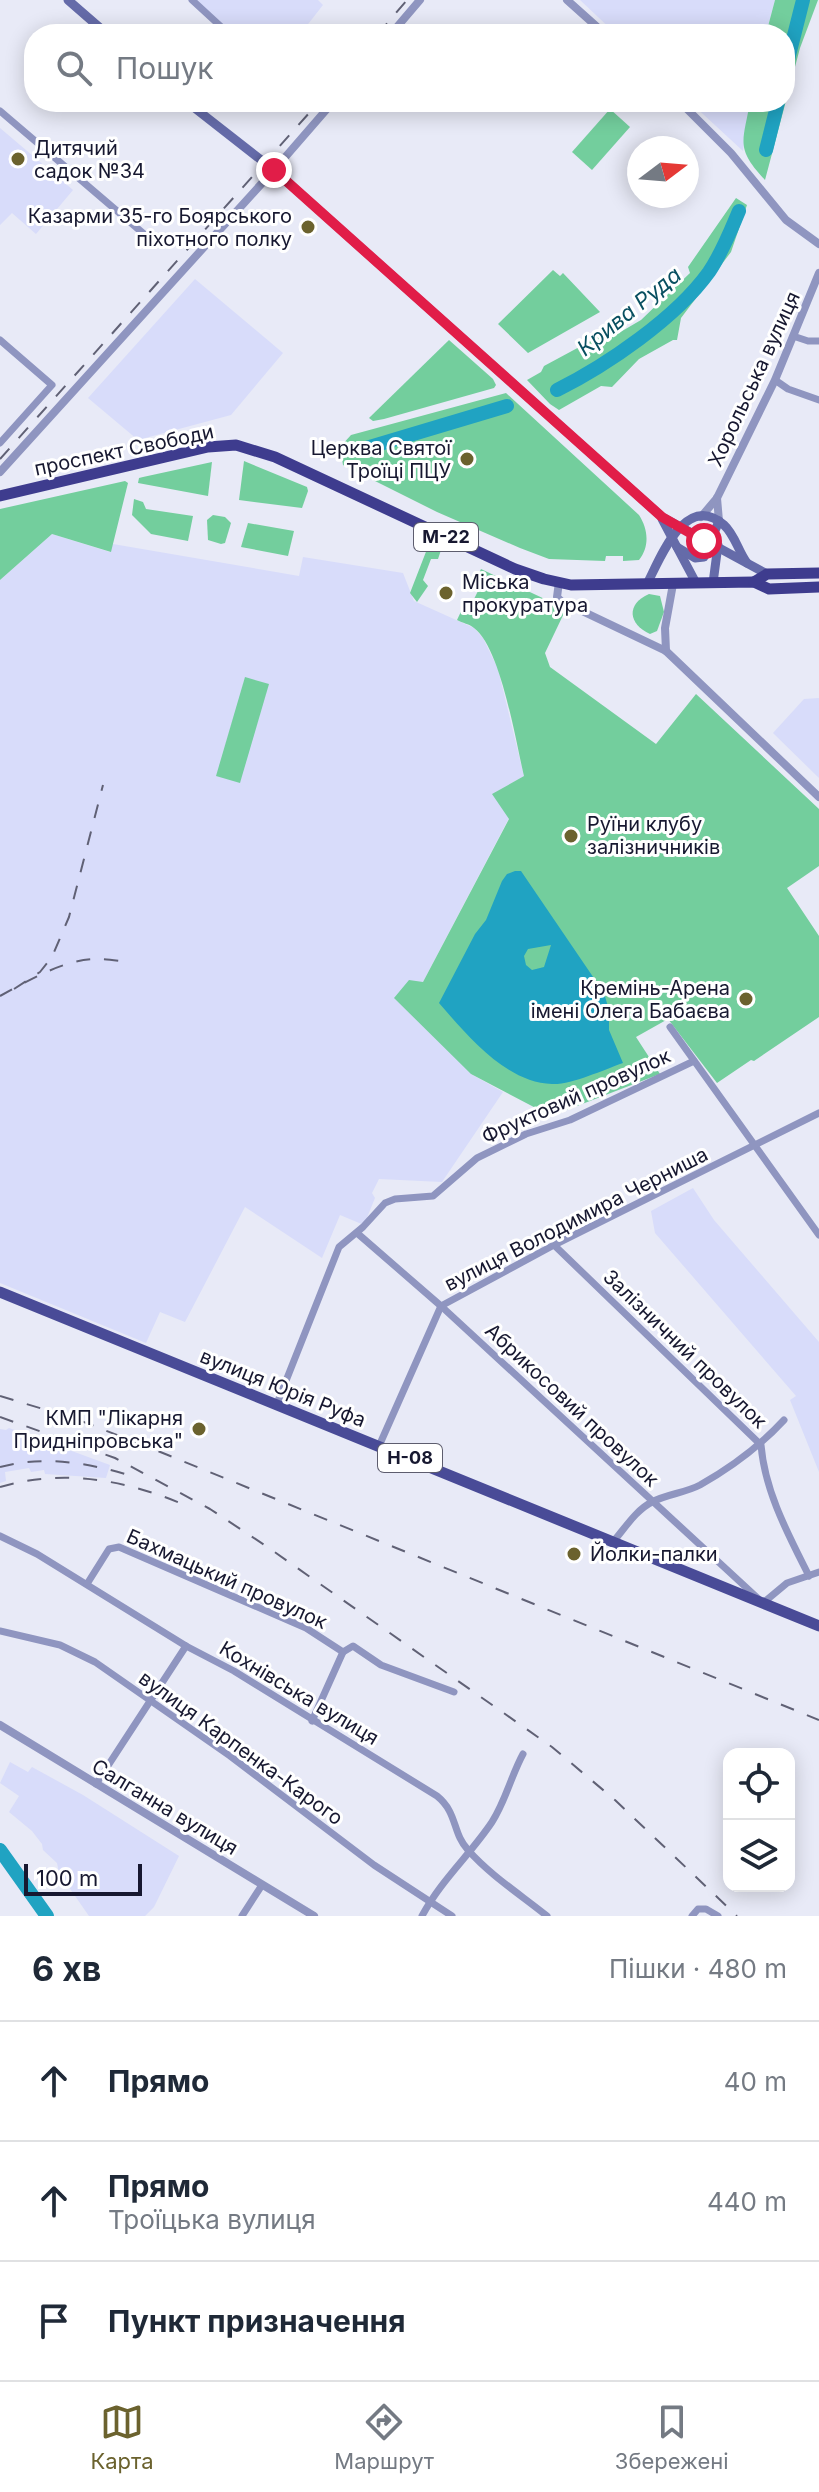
<!DOCTYPE html>
<html lang="uk">
<meta charset="utf-8">
<style>
:root{--surface:#fff;--page:#f2f2f3;--text:#1f2937;--muted:#747a83;--line:#e0e1e3;--accent:#6b622e}
body{margin:0;font-family:Inter,sans-serif;background:var(--page);color:var(--text)}
.controls{position:absolute;right:24px;bottom:24px;display:grid;overflow:hidden;border-radius:16px;box-shadow:0 4px 20px #0003}
.controls button{width:72px;height:72px;display:grid;place-items:center;padding:0;border:0;border-bottom:2px solid var(--line);background:var(--surface);color:var(--text);font:40px sans-serif}
.compass{position:absolute;left:627px;top:136px;width:72px;height:72px;border-radius:50%;background:var(--surface);box-shadow:0 4px 20px #0003;rotate:74deg}
.scale{position:absolute;left:24px;bottom:20px;width:118px;box-sizing:border-box;padding-left:8px;border:4px solid #171830;border-top:0;font-size:22px;line-height:28px;white-space:nowrap;color:#171830;-webkit-text-stroke:6px #fff;paint-order:stroke}
.stop{position:absolute;width:24px;height:24px;margin:-18px;border:6px solid #e11d48;border-radius:50%;background:#fff}
.stop.end{background:#e11d48;border-color:#fff;box-shadow:0 2px 8px #0008}
.list{margin:0;padding:0;list-style:none}
h2{display:flex;justify-content:space-between;align-items:center;height:104px;margin:0;padding:0 32px;font-size:34px}
h2 small{font-size:26px;font-weight:400;color:var(--muted)}
.list li{display:grid;grid-template-columns:52px 1fr auto;gap:24px;align-items:center;box-sizing:border-box;height:120px;padding:0 32px;border-top:2px solid var(--line)}
.list b{display:block;font-size:30px;white-space:nowrap}
.list p{margin:0;font-size:26px;white-space:nowrap;color:var(--muted)}
.list em{font-size:26px;font-style:normal;color:var(--muted)}
.icon{flex:none;width:44px;height:44px;fill:none;stroke:currentColor;stroke-width:2;stroke-linecap:round;stroke-linejoin:round}
.map{position:relative;flex:none;width:819px;height:1916px;overflow:hidden}
.search{position:absolute;background:var(--surface);box-shadow:0 4px 20px #0003;left:24px;right:24px;top:24px;height:88px;display:flex;align-items:center;gap:20px;box-sizing:border-box;padding:0 28px;border-radius:32px;color:var(--muted);font-size:30px}
.sheet{height:464px;background:var(--surface)}
nav{display:flex;justify-content:space-around;align-items:center;box-sizing:border-box;height:112px;border-top:2px solid var(--line);background:var(--surface);font-size:22px;color:var(--muted)}
nav a{display:grid;justify-items:center;gap:4px}
nav .on{color:var(--accent)}
.map>svg:first-child{display:block}
.built{fill:#d8dcfa}
.green{fill:#73ce9d}
.water{fill:#20a3c2;fill-rule:evenodd}
.lines{fill:none;stroke-linecap:round;stroke-linejoin:round}
.river{stroke:#20a3c2;stroke-width:14}
.minor{stroke:#8f95c0;stroke-width:7}
.tertiary{stroke:#8f95c0;stroke-width:8}
.secondary{stroke:#656ba9;stroke-width:9}
.primary{stroke:#494b97;stroke-width:11}
.trunk{stroke:#3e3c8e;stroke-width:11}
.rail{stroke:#606175;stroke-width:2;stroke-dasharray:14 14;stroke-linecap:butt}
.route{stroke:#e11d48;stroke-width:10}
.poi-dot{fill:#6b622e;stroke:#fff;stroke-width:3}
.labels{text-anchor:middle;stroke-width:6;stroke-linejoin:round;paint-order:stroke}
.shield{fill:#fff;stroke:#5d5d6e;stroke-width:2}
.shield-label{font-size:18px;font-weight:bold;fill:#171830}
.poi-label{font-size:20px;fill:#171830;stroke:#fff;text-anchor:start}
.street-label{font-size:20px;fill:#171830;stroke:#fff}
.water-label{font-size:22px;font-style:italic;fill:#084f60;stroke:#fff}
</style>
<div class="map">
<svg width="819" height="1916" viewBox="0 0 819 1916">
<rect width="100%" height="100%" fill="#e8eaf7"/>
<g class="built">
<path d="M196 0H318L323 5 305 28 310 34H234Z"/>
<path d="M580 0H775L766 34H616Z"/>
<path d="M690 102H750L743 151Z"/>
<path d="M0 128 73 190 36 234 12 213 0 225Z"/>
<path d="M195 279 283 353 231 415 138 440 88 398Z"/>
<path d="M52 534 110 552 113 544 299 576 303 557 403 573 414 601 474 628 483 638 498 669 524 776 493 794 509 818 423 982 471 1074 503 1092 442 1182 379 1179 372 1193 375 1198 364 1225 340 1215 322 1258 245 1207 185 1322 160 1312 146 1343 0 1283V580Z"/>
<path d="M819 698V778L773 733 804 699Z"/>
<path d="M693 1188 714 1220 819 1342V1472L790 1400 796 1396 655 1233 651 1211Z"/>
<path d="M9 1428 110 1465 106 1478 45 1474 44 1470 31 1472 29 1468 5 1472 6 1481 0 1483V1429L6 1430Z"/>
<path d="M10 1762 28 1772 32 1767 83 1795 179 1856 154 1907 145 1916H89L59 1873 57 1863 43 1850 42 1844 32 1831 9 1812 19 1796 0 1783Z"/>
</g>
<g class="green">
<path d="M775 0H818L800 48 765 180C735 148 743 142 750 102H785V34H766Z"/>
<path d="M610 109 630 127 592 170 572 152Z"/>
<path d="M736 198 747 205 731 252 681 318 677 340H673L639 359 612 387 601 386 559 410 550 404 527 380 541 372 544 366 609 331 617 334 641 320 690 273 688 267Z"/>
<path d="M553 270 560 276 563 273 600 312 528 353 498 324Z"/>
<path d="M449 340 493 379 496 385 494 388 384 419 373 421 369 418Z"/>
<path d="M506 393 639 515C648 529 650 546 639 560L623 561V556H606L605 561 549 559 520 548 437 512 343 465 340 447 351 435Z"/>
<path d="M244 461 307 487 308 491 302 508 239 500Z"/>
<path d="M212 462 208 496 138 483 139 478 143 477Z"/>
<path d="M125 481 128 483 111 552 52 534 0 580V509Z"/>
<path d="M134 499 143 502 146 509 193 516 188 541 151 534 132 515Z"/>
<path d="M213 515 225 517 231 523 225 543 221 544 208 540 207 520Z"/>
<path d="M248 523 294 531 288 556 241 547Z"/>
<path d="M429 544 441 550 438 559H431L423 580 428 586 417 602 410 593Z"/>
<path d="M481 569 566 609 545 653 550 667 656 744 696 694 819 809V866L787 888 819 936V1017L754 1061 751 1060 717 1083 668 1019 636 1037 660 1074 551 1116 471 1074 394 998 409 980 423 982 509 819 492 794 524 776C516 743 501 648 474 628 470 624 462 623 457 620L465 603H472L482 583 477 577Z"/>
<path d="M649 594 660 596 664 612 657 631 650 634C628 624 626 604 649 594Z"/>
<path d="M245 677 269 684 240 783 216 776Z"/>
</g>
<path class="water" d="M515 871H521L604 993 609 1010V1030L623 1063C603 1070 571 1085 552 1084 506 1083 466 1034 439 1003L475 934 486 920 502 881 507 874ZM551 945 544 967 532 970 526 965 524 956 528 949Z"/>
<g class="lines">
<g class="river">
<path d="M785 71 803 0"/>
<path d="M766 150 778 102"/>
<path d="M557 390C607 365 676 318 709 272 722 253 730 232 739 211"/>
<path d="M363 449 507 406"/>
<path d="M0 1850 47 1916"/>
</g>
<g class="minor">
<path d="M192 0 229 34"/>
<path d="M0 111 144 234"/>
<path d="M793 336 808 341H819"/>
<path d="M0 340 52 385 0 443"/>
<path d="M775 380 788 389 819 400"/>
<path d="M670 1027 819 1235"/>
<path d="M357 1233 441 1306 763 1603 787 1583 819 1572"/>
<path d="M554 1245 761 1445C765 1492 788 1534 809 1576"/>
<path d="M276 1406 339 1247 363 1227 385 1203 395 1199 433 1196 477 1158 526 1134 570 1120 694 1061"/>
<path d="M379 1446 441 1306 554 1245 819 1113"/>
<path d="M0 1536 37 1554 186 1646 234 1671 437 1796C458 1813 452 1833 468 1850 490 1875 521 1895 547 1916"/>
<path d="M613 1542C625 1528 636 1510 652 1502 667 1494 685 1493 700 1485 732 1467 759 1447 784 1420"/>
<path d="M87 1584 109 1549 119 1547 306 1628 343 1652 353 1646 381 1665 454 1692"/>
<path d="M0 1631 60 1645 95 1662 230 1756 374 1865 452 1916"/>
<path d="M312 1721 343 1652"/>
<path d="M96 1784 186 1646"/>
<path d="M242 1916 262 1885"/>
<path d="M422 1916C441 1880 470 1855 492 1822 506 1800 511 1776 523 1754"/>
<path d="M692 1916 698 1909H706L718 1916"/>
</g>
<g class="tertiary">
<path d="M567 0 605 34"/>
<path d="M391 34 420 0"/>
<path d="M680 102 731 153 786 220 819 244"/>
<path d="M0 472 274 170 333 102"/>
<path d="M717 498 719 521"/>
<path d="M701 517 717 498 775 380 819 273"/>
<path d="M559 582 557 597 561 601 666 651 819 797"/>
<path d="M666 651 665 628 673 584"/>
<path d="M0 1725 314 1916"/>
</g>
<g class="secondary">
<path d="M68 0 107 34"/>
<path d="M187 102 274 170 662 517 767 574"/>
<path d="M662 519 696 583"/>
<path d="M677 547 695 558 704 557 719 521"/>
<path d="M713 583 718 545"/>
<path d="M647 584C660 559 685 491 724 525 735 535 738 551 747 563"/>
</g>
<path class="primary" d="M0 1292 819 1626"/>
<g class="trunk">
<path d="M0 496 208 447 236 445 275 457 515 569 544 579 571 585 754 582 769 589 819 587"/>
<path d="M754 582 767 574 819 573"/>
</g>
<g class="rail">
<path d="M378 34 407 0"/>
<path d="M0 459 319 102"/>
<path d="M14 989 40 972 52 957 69 917 103 785"/>
<path d="M0 996C28 981 64 959 97 959 107 959 119 961 129 962"/>
<path d="M0 1396 76 1419 148 1447 819 1720"/>
<path d="M0 1417 115 1458 210 1509 266 1546 552 1747 615 1800 737 1916"/>
<path d="M0 1467C44 1455 89 1463 132 1476"/>
<path d="M0 1487C61 1469 122 1479 180 1503"/>
</g>
</g>
<g class="lines">
<path class="route" d="M274 170 662 517 704 541"/>
</g>
<g class="poi-dot">
<circle cx="18" cy="159" r="8"/>
<circle cx="308" cy="227" r="8"/>
<circle cx="467" cy="459" r="8"/>
<circle cx="446" cy="593" r="8"/>
<circle cx="571" cy="836" r="8"/>
<circle cx="746" cy="999" r="8"/>
<circle cx="199" cy="1429" r="8"/>
<circle cx="574" cy="1554" r="8"/>
</g>
<g class="labels">
<g class="shield">
<rect x="414" y="523" width="64" height="28" rx="6"/>
<rect x="378" y="1444" width="64" height="28" rx="6"/>
</g>
<g class="shield-label">
<text x="446" y="543">М-22</text>
<text x="410" y="1464">Н-08</text>
</g>
<g class="poi-label">
<text x="34" y="155">Дитячий<tspan x="34" dy="23">садок №34</tspan></text>
<text x="292" y="223" text-anchor="end">Казарми 35-го Боярського<tspan x="292" dy="23">піхотного полку</tspan></text>
<text x="451" y="455" text-anchor="end">Церква Святої<tspan x="451" dy="23">Троїці ПЦУ</tspan></text>
<text x="462" y="589">Міська<tspan x="462" dy="23">прокуратура</tspan></text>
<text x="587" y="831">Руїни клубу<tspan x="587" dy="23">залізничників</tspan></text>
<text x="730" y="995" text-anchor="end">Кремінь-Арена<tspan x="730" dy="23">імені Олега Бабаєва</tspan></text>
<text x="183" y="1425" text-anchor="end">КМП "Лікарня<tspan x="183" dy="23">Придніпровська"</tspan></text>
<text x="590" y="1561">Йолки-палки</text>
</g>
<g class="street-label">
<text transform="translate(754 379) rotate(-65)" y="7">Хорольська вулиця</text>
<text transform="translate(124 450) rotate(-12)" y="7">проспект Свободи</text>
<text transform="translate(576 1096) rotate(-24)" y="7">Фруктовий провулок</text>
<text transform="translate(576 1219) rotate(-27)" y="7">вулиця Володимира Черниша</text>
<text transform="translate(685 1349) rotate(44)" y="7">Залізничний провулок</text>
<text transform="translate(283 1388) rotate(22)" y="7">вулиця Юрія Руфа</text>
<text transform="translate(572 1405) rotate(43)" y="7">Абрикосовий провулок</text>
<text transform="translate(227 1579) rotate(24)" y="7">Бахмацький провулок</text>
<text transform="translate(299 1693) rotate(31)" y="7">Кохнівська вулиця</text>
<text transform="translate(241 1748) rotate(36)" y="7">вулиця Карпенка-Карого</text>
<text transform="translate(165 1807) rotate(31)" y="7">Салганна вулиця</text>
</g>
<g class="water-label">
<text transform="translate(629 311) rotate(-39)" y="8">Крива Руда</text>
</g>
</g>
</svg>
<div class="controls">
<button><svg class="icon" aria-label="locate" viewBox="0 0 24 24"><circle cx="12" cy="12" r="6"/><path d="M12 2v4M12 18v4M2 12h4M18 12h4"/></svg></button>
<button><svg class="icon" aria-label="layers" viewBox="0 0 24 24"><path d="M12 4l9 5-9 5-9-5zM3 14l9 5 9-5"/></svg></button>
</div>
<svg class="compass" viewBox="-18 -18 36 36"><path d="M0-13l5 13h-10z" fill="#e53935"/><path d="M0 13l5-13h-10z" fill="#747a83"/></svg>
<div class="scale">100 m</div>
<div class="stop" style="left:704px;top:541px"></div>
<div class="stop end" style="left:274px;top:170px"></div>
<div class="search"><svg class="icon" aria-label="search" viewBox="0 0 24 24"><circle cx="10" cy="10" r="6"/><path d="M15 15l6 6"/></svg>Пошук</div>
</div>
<section class="sheet">
<h2>6 хв<small>Пішки · 480 m</small></h2>
<ul class="list">
<li><svg class="icon" aria-label="ahead" viewBox="0 0 24 24"><path d="M12 20V5M6 11l6-6 6 6"/></svg><div><b>Прямо</b></div><em>40 m</em></li>
<li><svg class="icon" aria-label="ahead" viewBox="0 0 24 24"><path d="M12 20V5M6 11l6-6 6 6"/></svg><div><b>Прямо</b><p>Троїцька вулиця</p></div><em>440 m</em></li>
<li><svg class="icon" aria-label="arrive" viewBox="0 0 24 24"><path d="M6 21V4h12l-3 4 3 4H6"/></svg><div><b>Пункт призначення</b></div></li>
</ul>
</section>
<nav>
<a class="on"><svg class="icon" aria-label="map" viewBox="0 0 24 24"><path d="M3 6l6-2 6 2 6-2v14l-6 2-6-2-6 2zM9 4v14M15 6v14"/></svg>Карта</a>
<a><svg class="icon" aria-label="directions" viewBox="0 0 24 24"><path d="M12 3l9 9-9 9-9-9zM9 14v-3h6M13 9l2 2-2 2"/></svg>Маршрут</a>
<a><svg class="icon" aria-label="saved" viewBox="0 0 24 24"><path d="M7 4h10v16l-5-4-5 4z"/></svg>Збережені</a>
</nav>
